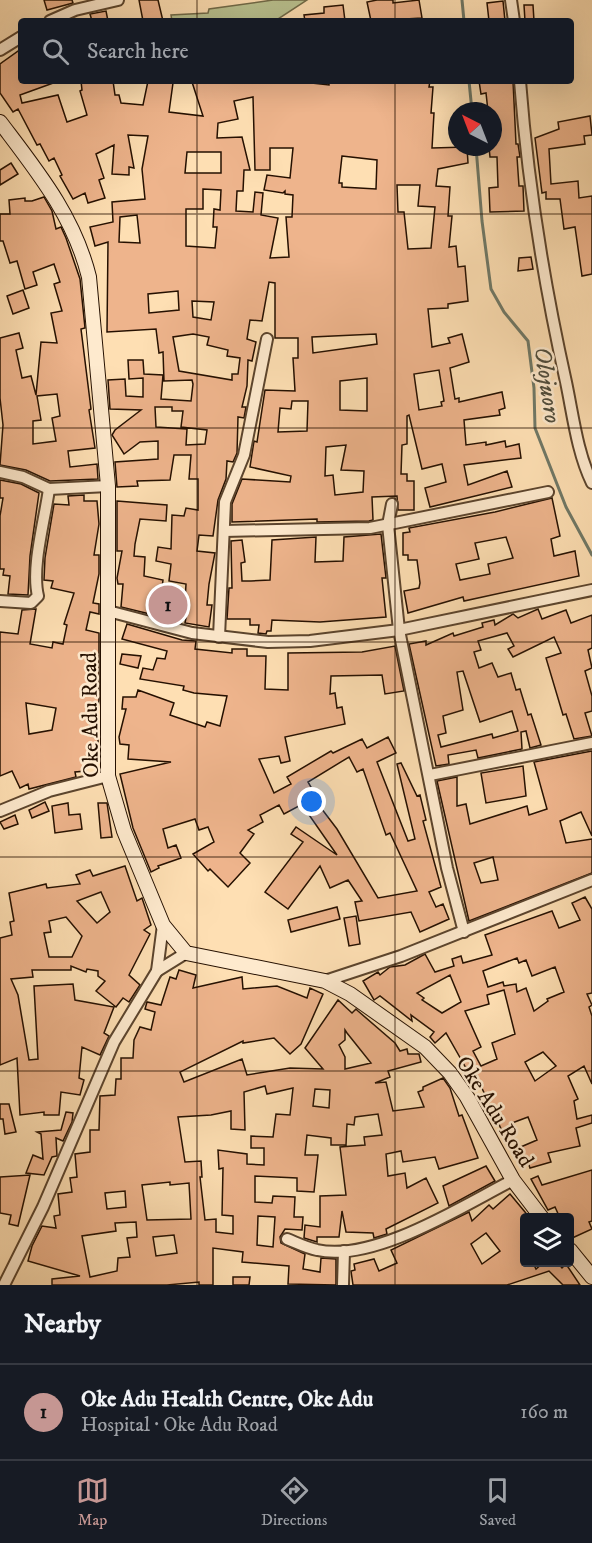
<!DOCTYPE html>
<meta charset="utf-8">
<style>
:root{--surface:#171b24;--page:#20242c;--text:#f1f3f6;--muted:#9ea1a6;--line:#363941;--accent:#c59692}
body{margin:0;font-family:"IM FELL DW Pica",serif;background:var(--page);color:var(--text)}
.controls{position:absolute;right:18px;bottom:18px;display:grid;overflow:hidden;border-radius:6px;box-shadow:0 6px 24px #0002}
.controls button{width:54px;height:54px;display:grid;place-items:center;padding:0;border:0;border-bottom:2px solid var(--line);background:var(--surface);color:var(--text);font:30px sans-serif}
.compass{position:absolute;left:448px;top:102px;width:54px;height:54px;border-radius:50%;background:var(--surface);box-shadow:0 6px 24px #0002;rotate:318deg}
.you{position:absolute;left:312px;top:802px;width:21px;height:21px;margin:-15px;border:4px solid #fff;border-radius:50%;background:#1a73e8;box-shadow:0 0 0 9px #1a73e833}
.badge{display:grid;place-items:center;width:39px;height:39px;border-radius:50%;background:var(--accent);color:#111;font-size:20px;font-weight:700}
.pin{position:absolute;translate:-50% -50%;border:3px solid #fff;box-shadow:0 2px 6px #0006}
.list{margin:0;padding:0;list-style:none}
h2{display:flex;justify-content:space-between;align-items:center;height:78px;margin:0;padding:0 24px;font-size:26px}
h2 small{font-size:20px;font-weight:400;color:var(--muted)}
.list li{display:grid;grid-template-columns:39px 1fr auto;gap:18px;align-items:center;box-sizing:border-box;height:96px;padding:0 24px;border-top:2px solid var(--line)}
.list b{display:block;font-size:22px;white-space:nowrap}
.list p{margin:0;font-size:20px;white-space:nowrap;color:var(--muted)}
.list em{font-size:20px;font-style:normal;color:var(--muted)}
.icon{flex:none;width:33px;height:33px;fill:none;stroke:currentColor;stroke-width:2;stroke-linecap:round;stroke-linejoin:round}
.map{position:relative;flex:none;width:592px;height:1285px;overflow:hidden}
.search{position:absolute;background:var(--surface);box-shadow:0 6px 24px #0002;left:18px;right:18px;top:18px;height:66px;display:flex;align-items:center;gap:15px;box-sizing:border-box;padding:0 21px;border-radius:6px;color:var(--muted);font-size:22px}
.sheet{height:174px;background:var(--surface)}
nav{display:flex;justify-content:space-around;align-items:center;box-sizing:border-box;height:84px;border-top:2px solid var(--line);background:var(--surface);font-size:16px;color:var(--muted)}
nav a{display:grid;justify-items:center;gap:3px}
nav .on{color:var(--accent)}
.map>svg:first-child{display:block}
.green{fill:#bac391;stroke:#706a48;stroke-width:1.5}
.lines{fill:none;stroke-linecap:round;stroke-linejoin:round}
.stream{stroke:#6f7866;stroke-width:3}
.building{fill:#eeb48c;stroke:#251000;stroke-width:1.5;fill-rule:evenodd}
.street-casing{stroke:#5b442d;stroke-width:14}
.secondary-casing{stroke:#251000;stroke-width:16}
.street{stroke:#feeace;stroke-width:10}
.secondary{stroke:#feeace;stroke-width:14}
.grid{fill:none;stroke:#251000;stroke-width:1.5;stroke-opacity:0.55}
.labels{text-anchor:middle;stroke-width:5;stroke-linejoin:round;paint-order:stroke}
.street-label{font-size:22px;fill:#251000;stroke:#feeace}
.water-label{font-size:24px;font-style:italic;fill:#504d3c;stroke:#feeace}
</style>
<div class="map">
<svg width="592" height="1285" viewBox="0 0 592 1285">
<rect width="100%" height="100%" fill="#fedfb3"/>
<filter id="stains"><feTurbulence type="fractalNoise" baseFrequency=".00333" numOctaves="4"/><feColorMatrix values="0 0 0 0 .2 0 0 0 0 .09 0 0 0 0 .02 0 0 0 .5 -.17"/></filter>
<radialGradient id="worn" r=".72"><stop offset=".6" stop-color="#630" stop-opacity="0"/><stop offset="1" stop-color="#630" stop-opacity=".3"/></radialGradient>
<path class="green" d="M273 0H307L275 21H172L171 15 208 13 209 9Z"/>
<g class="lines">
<g class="stream">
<path d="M462 0 464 21"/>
<path d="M469 81 472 111"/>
<path d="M476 147 482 221 491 289 504 312 528 341 534 388 535 428 566 507 592 555"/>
</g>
</g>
<g class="building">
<path d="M44 0H72L73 3 47 10Z"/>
<path d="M139 0H158L163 21H143Z"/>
<path d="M377 0H393V3L419 0 422 18 371 21 367 2Z"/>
<path d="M503 1 505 21H489L487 3Z"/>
<path d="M343 5 345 21H305L304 15 324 13V7Z"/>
<path d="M524 5H533L534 21H525Z"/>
<path d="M106 11 108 21H92L90 14Z"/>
<path d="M21 49V81L56 82 20 95 22 103 58 95 67 122 87 115 80 91 82 90 81 81H113L115 95H119L121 103 143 105 148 81 173 83 169 112 203 116 192 82 197 81H293L329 85V81H430L429 87H433L431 113H434L432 148 467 147 468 163 438 169 436 186 450 187 448 216H452L449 247 456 246 458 267 465 266 468 301 448 304V308L428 309 432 347 450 343 448 338 462 334 469 362 450 368 455 399 459 398V402L502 392 505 408 499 410 500 415 464 420 466 445 486 442V445L505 441 506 447 519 444 521 458 464 465 468 485 507 471 512 487 430 507 425 488 446 482 442 464 422 469 409 415 407 416V444L402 445 401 474H407V481H414V510H398L397 496 372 497 373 520 369 521 317 522V519L232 522V504L242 479 290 482 291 476 250 467 254 441 257 442 265 390 295 391 293 358H298V338H275V283L269 282 262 321 250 320 247 339 256 342 252 361 248 360 247 386 242 407H246L244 418 238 417 237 453 233 462 227 461 226 479 218 500 213 536 199 535 197 551 215 553 209 584 207 605H212L209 627 185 623 189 601H185L186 584 169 581 171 564 156 561 158 547 171 549 172 515 184 516 186 508 198 510V479H189L191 455H174L170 480 137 481 138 486 117 487 115 462 158 459V441L140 442 124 454 112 435 115 430 141 410 110 409 108 380 125 379 126 396 143 397V378L129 379 128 360H143L144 374 163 375 161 399 191 401 193 384 192 380 164 381 163 352 159 353 156 329 107 332 108 242 95 246 90 227 113 222 112 202 145 199 142 169 148 136 128 135 134 168 129 167V175L112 174 114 145 96 154 104 178 99 180 105 198 88 203 85 193 73 199 60 176 62 175 54 158 49 161 40 144 37 145 18 109 13 112 0 93V64ZM253 97 255 170H270V148H293L290 178 267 175 264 190 283 193 285 191V194L293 195 292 217H286L289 257 270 258 278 218 261 215 263 193 255 192 253 212 236 211 237 191H243L244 170H250L242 137 217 138 218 123 238 119 234 101ZM187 152H221V173H185ZM342 156 377 160 376 189 342 187V183H339ZM397 185H420L418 206 435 207 431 248 408 249 404 212H398ZM203 189 221 190 220 210 214 209 213 227H217L215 248 186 246V209H203ZM137 215 140 243 119 242 120 217ZM178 291 179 310 149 313 148 294ZM192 301 214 302 211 320 193 317ZM193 334 209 337 207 345 228 350 227 356 240 358 238 374H232V380L179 371 173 337ZM376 334 377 344 313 353 312 337ZM439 370 444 401 441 402 442 406 419 410 414 374ZM367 378V411L340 410V381ZM292 401H308L307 431 278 432 280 408 291 409ZM155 407H172V411H183L181 427 207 430 205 444 186 445 187 429 156 427ZM346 445 341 470 364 471 363 492 335 495 333 475 325 476 326 447Z"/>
<path d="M479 81H513L516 144H518L520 157H517L519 186H523L524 211 490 212 489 188 498 187 497 157H490L489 147H493V111H488L486 93 481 94Z"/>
<path d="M590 116 592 135 584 136 585 144 549 149 551 184 578 181 579 198 592 196V274L582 276 575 227 564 229 560 199H546V192L542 193 535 138 559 129 558 122Z"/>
<path d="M11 163 18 174 0 185V170Z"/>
<path d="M44 197 52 211 56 229 61 227 66 238 80 279 85 328 81 329 91 409 89 410 95 448 68 451 70 467 97 464 98 479 50 481 26 470 0 465 3 425 0 398V338L19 333 23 348 16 350 22 378 31 376 36 395 41 342 57 343 51 313 62 311 54 284 60 282 54 264 33 272 37 285 25 289 17 261 10 263 3 241H0V214H10L9 200 25 198V201H32ZM57 394 60 416 52 418 56 441 33 444V421L41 420 37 396Z"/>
<path d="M531 257 533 269 518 271 519 258Z"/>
<path d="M23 290 29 308 13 314 7 296Z"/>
<path d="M0 480 21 484 39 493 30 556 28 595 8 594 10 576 3 575 4 569H0V516L3 498H0Z"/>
<path d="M84 495V501H97L99 524 94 555H99V574L93 603 99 604V614L90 612 86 630 99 633V700L98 709 91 708 90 736 98 738V748L95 747V754L84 757 86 771 75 772 76 777 29 789 28 784 20 788 12 771 0 776V632L18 634 22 610 36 609 30 644 52 648 53 642 63 644 67 625 64 624 74 593 51 588 53 581 44 580 45 558 54 504 69 505 68 496ZM26 703 56 708 52 730 29 734Z"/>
<path d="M552 498 560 536 551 539 554 556 575 551 579 576 464 601 463 597 408 613 404 591 419 588 420 583 417 560H408V555H403V533L410 532 409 528 495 512ZM506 537 513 558 488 564 490 574 460 580 456 564 479 559 475 543Z"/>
<path d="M117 501 167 505 166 521 140 519 135 544 134 556 145 557 144 576 163 580 158 616 121 607 123 584H118L117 578 122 551H117Z"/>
<path d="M381 534 386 578H382L386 617 320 622 272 620 271 631H267L266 634 258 633 259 625H250V619H227L229 588H232L231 541 242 540 245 562 241 563 242 581H251L270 580 272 540 316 537 315 562 343 561 344 537Z"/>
<path d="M538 609 542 619 566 610 571 623 592 615V648L588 650 592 668 585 671 592 696V711L585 713 592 736 574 739 566 714 563 715 546 658 561 653 554 637 513 657 508 649 514 646 507 633 478 641 481 650 474 652 479 668 492 663 498 677 511 673 516 690 520 689 528 715 531 714 541 745 530 748 526 731 521 732 522 749 478 758 476 750 448 755 449 764 436 766 409 644 426 641V645L453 633 454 636 483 627 482 623 494 620 495 625 513 614 518 618ZM463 671 480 722 512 711 518 731 493 738 492 734 441 747 438 735 446 733 443 716 463 710 457 672Z"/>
<path d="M127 624 182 640 196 641 195 649 232 653V649H247V656H266L265 689 288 690V653L362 652 395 646 404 691 385 694 382 675 331 676 330 694 335 693 337 708 342 707 345 724 285 737 290 761 281 763 279 756 259 759 274 793 291 784 287 777 331 751 333 753 362 739 367 748 388 737 396 753 377 762 408 841 415 839 397 764 401 763 417 796 420 795 426 820 423 821 441 887 429 892 436 907 443 904 449 919 420 932 411 912 359 921 355 902 362 901 348 880 330 888 320 866 288 909 265 892 303 842 291 834 296 827 337 855 307 812 315 800 337 829 378 898 417 891 390 833 386 835 363 769 357 772 349 757 308 782 315 794 312 795 314 798 284 814 279 805 260 815 263 822 248 830 254 834 240 853 250 863 228 887 210 869 208 871 193 854 214 842 208 827 199 830 195 819 163 829 168 848 176 845 181 858 158 866 159 868 151 872 133 828 120 774 171 762 128 759 129 745 120 744 119 737 126 709H122L123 697H136L138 690 174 703 170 715 205 727 207 722 220 726 227 696 194 693 183 690 184 686 140 679 143 668 153 670 157 658 165 659 167 651 122 639Z"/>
<path d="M122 654 141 656 138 668 120 664Z"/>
<path d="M592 751V836L581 812 560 821 566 843 592 839V873L469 921 437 781 457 777V806L466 804 470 824 527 806 529 815 547 809 534 762ZM493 857 498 880 481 883 474 863Z"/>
<path d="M523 766 526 796 486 803 481 773Z"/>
<path d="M45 802 49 811 32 818 29 810Z"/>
<path d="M68 803 69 815 80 814 82 829 55 833 52 806Z"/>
<path d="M98 803H107L112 837 101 838Z"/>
<path d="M15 815 18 824 4 829 0 822Z"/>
<path d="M125 866 137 901 142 898 151 925 144 930 150 934 129 975 140 985 129 1002 123 998 116 1007 96 991 105 981 98 976V971L87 969 86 972 71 966V970H32L33 977 11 979 18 995 29 1060 38 1059 34 986 73 984 75 1000 114 1007 104 1033 109 1036 100 1055 82 1047 79 1078 84 1080 80 1095 61 1092 59 1115H44V1112L20 1115 17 1058 0 1065V938L12 935 10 922 14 921 9 893 46 884 47 888 80 884 76 875 90 870 93 876ZM101 892 110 912 97 923 77 901ZM66 917 82 936 72 957H49L44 933 51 932 49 921Z"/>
<path d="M585 897 592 909V993L587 994 592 1005 589 1007 592 1016V1084L584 1066 568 1076 578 1099 574 1101 577 1119 592 1115V1123L576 1128 580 1146 548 1153 551 1162 530 1168 526 1156 520 1159 516 1149 537 1140 528 1117 512 1123 515 1131 504 1135 471 1065 466 1068 446 1033 435 1043 430 1037 434 1032 411 1015 412 1021 380 996 374 1000 363 981 378 972 380 975 390 967 405 965 425 954 435 972 454 966 452 959 461 956 463 963 492 955 485 935 552 911 559 928 580 920 572 903ZM517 958 519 963 526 960 532 976 555 967 564 992 547 999 548 1001 534 1011 526 988 517 992 516 984 504 986 503 982 488 987 483 971ZM450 975 461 1002 442 1013 422 1000 424 998 417 993ZM504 990 515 1034 492 1043 497 1059 481 1066 473 1051 481 1047 465 1011 489 1004 487 995ZM543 1052 556 1066 535 1081 525 1062Z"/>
<path d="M337 907 340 919 291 932 288 920Z"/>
<path d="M356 916 360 944 349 946 344 918Z"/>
<path d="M179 970 196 975 193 988 242 977 243 989 277 986 307 998 310 988 323 994 301 1044 290 1054 274 1038 243 1043V1041L180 1072 184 1082 242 1059 247 1075 290 1068 323 1069 305 1048 338 1000 352 1013 356 1009 358 1011 395 1043 400 1051 407 1049 408 1054H419L421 1062 388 1071 390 1077 375 1083 386 1082 393 1111 424 1107 418 1092 423 1090V1087L443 1078 450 1088 459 1116 462 1115 478 1158 439 1169 435 1157 403 1162 401 1151 386 1154 388 1176 405 1173 407 1188 426 1178 438 1203 386 1229 387 1234 374 1238 373 1233 346 1232 342 1211 339 1237H317V1242L304 1238 305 1225 320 1227V1196L346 1195 340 1147 365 1145 364 1137 382 1135 378 1114 355 1117 354 1125 347 1124 346 1145H331V1138L307 1135 305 1155H318L314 1192 297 1191V1178L255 1176V1202L272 1203 273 1196 295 1197 294 1217H303L302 1230 285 1229 280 1237 281 1243 305 1254 303 1269 320 1272 321 1258 336 1259V1285L288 1284 289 1266 242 1262 243 1252 213 1248V1285H199V1282L167 1285H52V1279L80 1276 28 1261 32 1246 42 1226 56 1228 54 1216 60 1215 58 1194 72 1192 70 1178 77 1177 75 1154 90 1152V1130H99L100 1096 115 1095 116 1079H121V1058H133L134 1040 140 1027 151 1030 155 1012 145 1009 147 1002 161 1005 170 977 176 979ZM345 1030 347 1033 371 1063 345 1069V1057L339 1045 345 1040ZM265 1086 267 1094 293 1088 290 1115 276 1114 273 1137 251 1136V1148H264V1165L247 1164V1154L218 1150 219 1169 223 1168 222 1215 233 1216V1234L216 1232V1219L205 1220 200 1177H202L201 1161 185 1162 178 1117 211 1115 231 1111V1129L245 1130 244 1092ZM315 1089 330 1090 329 1108 313 1106ZM170 1182V1185L189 1183 191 1219 147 1220 142 1185ZM125 1191 126 1207 107 1209 105 1193ZM258 1216 275 1217 273 1247 257 1245ZM136 1222 137 1237 127 1238 130 1257 118 1258 117 1271 90 1277 82 1236 116 1231 115 1223ZM174 1235 177 1253 156 1256 153 1237Z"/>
<path d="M0 1104H9L16 1132 5 1134 3 1119H0Z"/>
<path d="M66 1112 73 1113 72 1122 63 1141 56 1138 57 1156 52 1157 44 1175 26 1173 33 1155 43 1159 41 1134 37 1132 61 1130Z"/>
<path d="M486 1166 495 1181 449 1206 443 1186Z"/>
<path d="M592 1170V1221L589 1222 592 1229 570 1239V1218H560L555 1207 548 1210 531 1179 538 1176 542 1185Z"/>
<path d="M30 1175 18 1226 9 1224 11 1215 0 1213V1177Z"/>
<path d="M510 1194 530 1218H525V1263H533L536 1269 543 1263H558L562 1268 566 1264 580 1285H563L549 1271 507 1285H353L351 1271 355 1270 354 1264 374 1259 379 1271 397 1263 391 1250 469 1212 472 1221 489 1205 493 1209ZM486 1233 500 1251 482 1264 471 1244Z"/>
<path d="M233 1277H250L249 1285H233Z"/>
</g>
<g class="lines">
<g class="street-casing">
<g id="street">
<path d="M511 0 514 21"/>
<path d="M50 21 75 10 118 0"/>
<path d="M0 50 21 37"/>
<path d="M520 81C528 186 543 279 566 382 573 415 577 452 592 483"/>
<path d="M0 472 23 477 49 489 108 486"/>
<path d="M392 504 388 525 399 630 447 868 464 932"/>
<path d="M224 531 370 528 548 492"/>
<path d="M0 601 31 603 38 596C31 567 45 519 49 489"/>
<path d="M108 611 192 633 268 642 310 641 399 630 592 590"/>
<path d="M219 637 225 502 244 455 267 339"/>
<path d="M430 775 592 743"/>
<path d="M0 811 49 791 108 776"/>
<path d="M157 971 186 953"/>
<path d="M325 981 401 956 592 880"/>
<path d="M287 1239C297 1243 307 1248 317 1250 374 1263 464 1205 513 1180"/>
<path d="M4 1285 43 1207 114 1042 157 971 163 925"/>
<path d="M343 1285 344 1251"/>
</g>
</g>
<g class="secondary-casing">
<g id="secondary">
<path d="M0 122C37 171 74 216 89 277L108 486V776L124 831 163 925 186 953 325 981 350 994 425 1047 450 1073 467 1097 513 1180 542 1218"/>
<path d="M570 1250 592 1277"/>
</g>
</g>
<use href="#street" class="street"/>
<use href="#secondary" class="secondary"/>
</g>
<path class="grid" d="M197 0V21M395 0V21M197 81V1285M395 81V1285M0 214H592M0 428H592M0 642H592M0 857H592M0 1071H592"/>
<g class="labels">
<g class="street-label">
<text transform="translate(89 715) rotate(-91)" y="8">Oke Adu Road</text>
<text transform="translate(496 1111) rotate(58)" y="8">Oke Adu Road</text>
</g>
<g class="water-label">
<text transform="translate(548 385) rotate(82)" y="8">Olojuoro</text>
</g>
</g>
<rect width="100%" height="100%" filter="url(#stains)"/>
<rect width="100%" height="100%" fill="url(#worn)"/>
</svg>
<div class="controls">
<button><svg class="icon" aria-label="layers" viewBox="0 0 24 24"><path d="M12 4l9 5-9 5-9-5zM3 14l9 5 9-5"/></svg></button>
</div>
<svg class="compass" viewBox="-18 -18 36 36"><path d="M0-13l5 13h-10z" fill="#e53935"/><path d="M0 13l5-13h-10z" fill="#9ea1a6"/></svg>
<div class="you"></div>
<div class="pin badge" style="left:168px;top:605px">1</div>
<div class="search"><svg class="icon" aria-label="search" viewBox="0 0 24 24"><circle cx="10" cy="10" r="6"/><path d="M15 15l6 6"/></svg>Search here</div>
</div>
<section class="sheet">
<h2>Nearby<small></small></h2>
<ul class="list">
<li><span class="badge">1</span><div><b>Oke Adu Health Centre, Oke Adu</b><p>Hospital · Oke Adu Road</p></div><em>160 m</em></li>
</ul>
</section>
<nav>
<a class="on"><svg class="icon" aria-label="map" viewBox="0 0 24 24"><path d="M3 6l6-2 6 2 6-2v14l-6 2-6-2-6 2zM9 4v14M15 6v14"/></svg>Map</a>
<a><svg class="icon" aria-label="directions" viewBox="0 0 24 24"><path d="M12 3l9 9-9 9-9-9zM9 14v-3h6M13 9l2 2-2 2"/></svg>Directions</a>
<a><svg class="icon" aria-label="saved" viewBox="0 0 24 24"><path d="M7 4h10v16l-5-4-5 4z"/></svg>Saved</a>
</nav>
